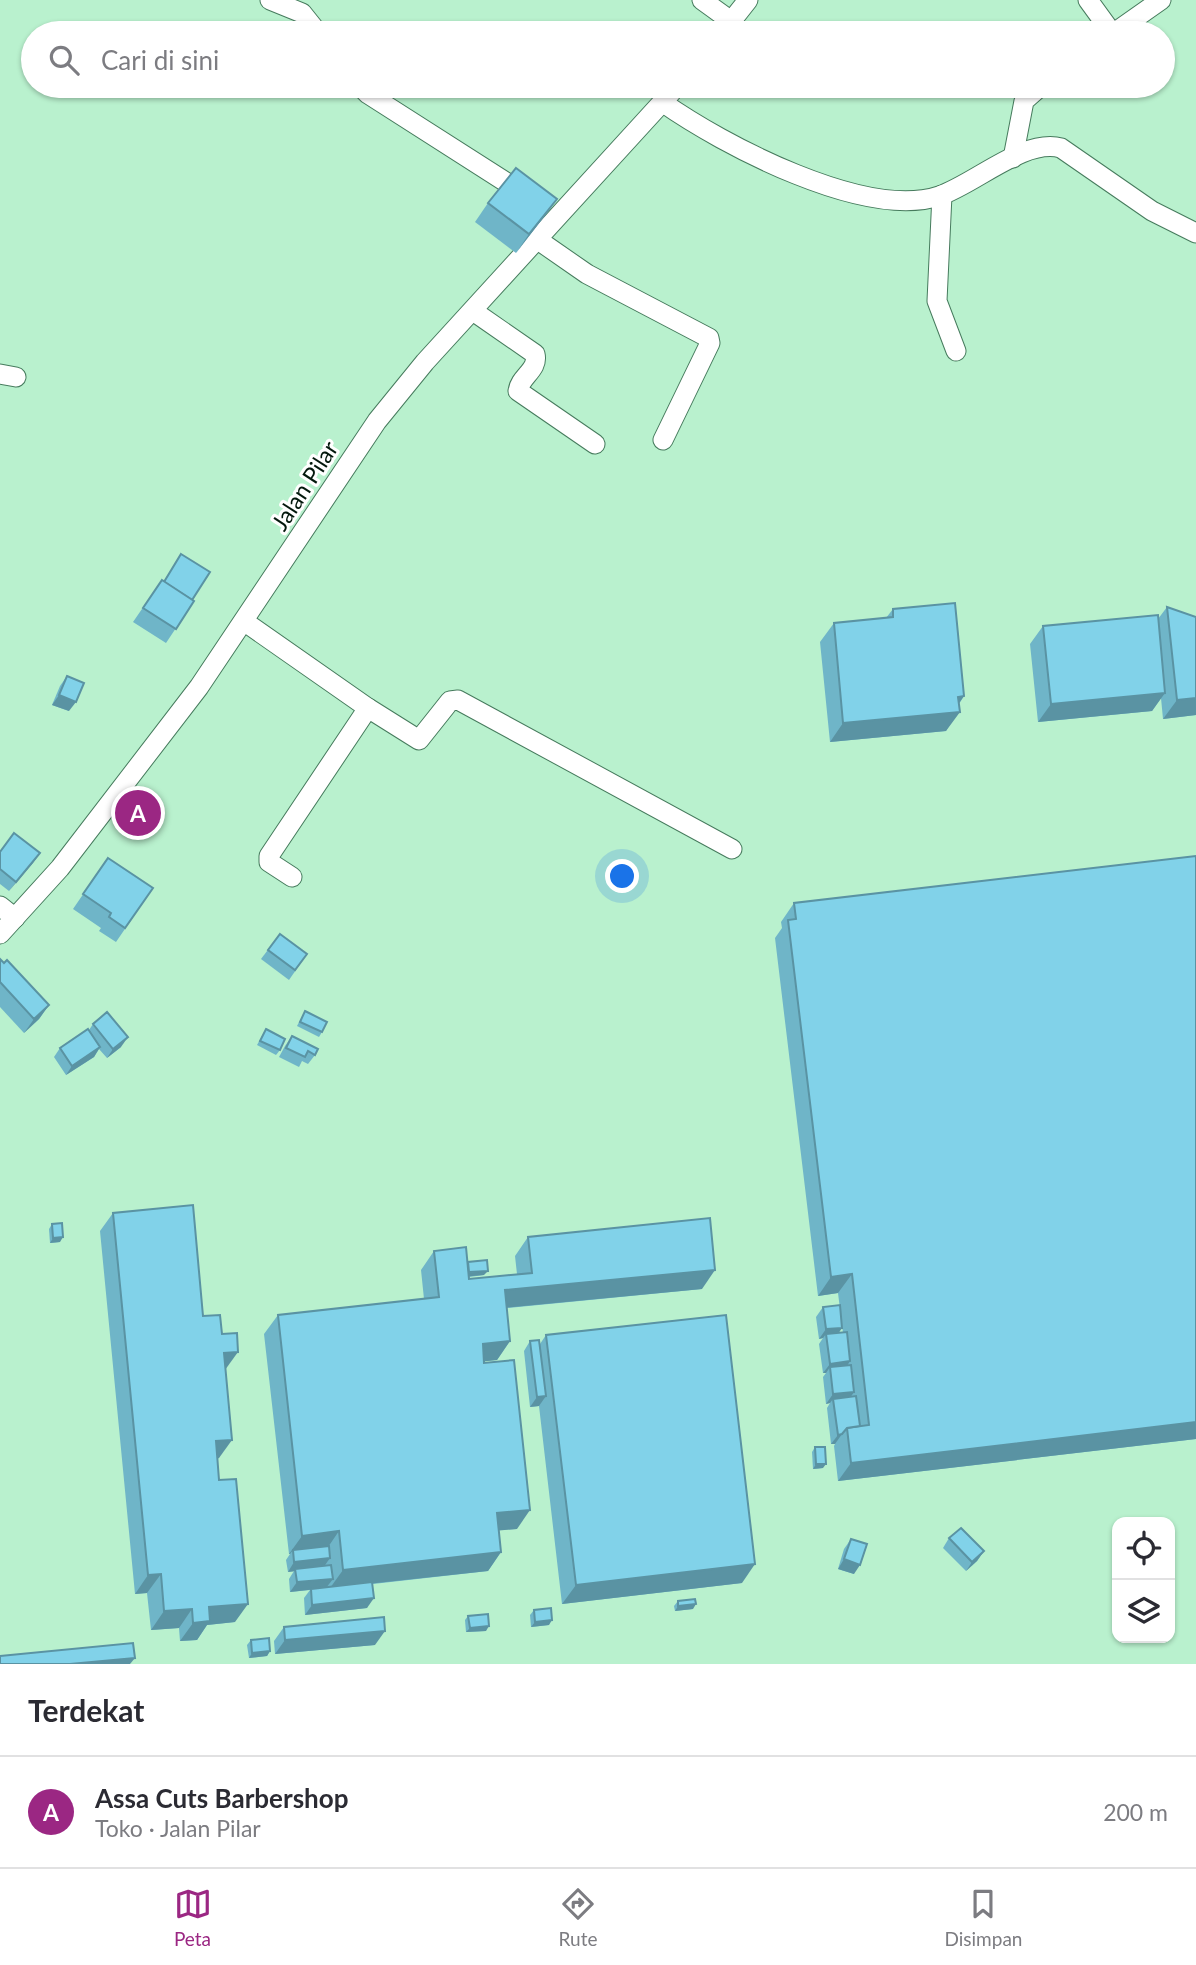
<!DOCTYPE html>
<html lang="id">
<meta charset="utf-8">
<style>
:root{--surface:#fff;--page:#f2f2f3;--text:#2b2b33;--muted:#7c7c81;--line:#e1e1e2;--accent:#9b2783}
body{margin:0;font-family:Lato,sans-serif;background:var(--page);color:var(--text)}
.controls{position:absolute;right:21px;bottom:21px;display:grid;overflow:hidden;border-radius:14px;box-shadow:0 2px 5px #0004}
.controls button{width:63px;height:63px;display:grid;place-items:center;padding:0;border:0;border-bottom:2px solid var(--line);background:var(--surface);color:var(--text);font:35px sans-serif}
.you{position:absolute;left:623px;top:877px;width:24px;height:24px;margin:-18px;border:5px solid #fff;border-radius:50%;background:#1a73e8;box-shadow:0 0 0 10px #1a73e833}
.badge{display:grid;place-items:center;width:46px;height:46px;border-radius:50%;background:var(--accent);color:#fff;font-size:23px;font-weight:700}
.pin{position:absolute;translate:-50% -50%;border:4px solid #fff;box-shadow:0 2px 7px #0006}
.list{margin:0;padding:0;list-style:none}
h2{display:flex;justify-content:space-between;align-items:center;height:91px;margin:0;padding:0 28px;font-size:30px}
h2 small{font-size:23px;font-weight:400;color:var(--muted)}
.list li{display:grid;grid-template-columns:46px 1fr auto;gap:21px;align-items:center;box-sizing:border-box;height:112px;padding:0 28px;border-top:2px solid var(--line)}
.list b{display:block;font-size:26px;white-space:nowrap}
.list p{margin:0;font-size:23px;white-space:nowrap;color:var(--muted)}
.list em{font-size:23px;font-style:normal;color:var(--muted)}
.icon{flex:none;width:38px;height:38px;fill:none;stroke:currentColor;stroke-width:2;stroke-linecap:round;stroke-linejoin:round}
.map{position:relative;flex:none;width:1196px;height:1664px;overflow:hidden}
.search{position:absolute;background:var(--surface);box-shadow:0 2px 5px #0004;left:21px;right:21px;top:21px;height:77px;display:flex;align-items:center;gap:18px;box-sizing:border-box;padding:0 24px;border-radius:38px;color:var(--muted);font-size:26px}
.sheet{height:203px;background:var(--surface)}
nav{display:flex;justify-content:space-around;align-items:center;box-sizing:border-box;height:98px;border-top:2px solid var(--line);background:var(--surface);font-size:19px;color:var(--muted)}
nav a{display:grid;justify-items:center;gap:4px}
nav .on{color:var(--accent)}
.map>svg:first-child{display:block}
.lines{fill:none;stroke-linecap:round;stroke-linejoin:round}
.minor-casing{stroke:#467b5d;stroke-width:21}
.minor{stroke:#fff;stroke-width:19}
.wall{fill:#6fb5c8}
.shaded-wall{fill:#5a93a3}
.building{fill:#81d2e9;stroke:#5a93a3;stroke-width:2}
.labels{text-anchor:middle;stroke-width:6;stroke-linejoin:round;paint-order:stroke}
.street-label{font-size:23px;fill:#03180c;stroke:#fff}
</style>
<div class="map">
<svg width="1196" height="1664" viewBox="0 0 1196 1664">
<rect width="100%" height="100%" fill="#b9f1ce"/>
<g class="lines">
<g class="minor-casing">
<g id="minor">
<path d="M270 0 302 13 318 33"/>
<path d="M702 0 731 21"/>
<path d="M1088 0 1112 33"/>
<path d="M722 33 748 0"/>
<path d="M1114 33 1161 0"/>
<path d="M360 86 368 94 526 195"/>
<path d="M662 102C723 145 865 220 939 196 975 184 1024 138 1061 148L1152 211 1196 233"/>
<path d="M1013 158 1024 101 1041 86"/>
<path d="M942 195 937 301 956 351"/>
<path d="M538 240 587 274 709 338 710 343 663 440"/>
<path d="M473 311 535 354C539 370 520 376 518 391L595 444"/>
<path d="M0 374 16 377"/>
<path d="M245 622 368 708 269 856V862L292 877"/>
<path d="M368 708 419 740 450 701 458 700 732 849"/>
<path d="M0 906 15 918"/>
<path d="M0 934 60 868 199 687 377 421 425 362 677 86"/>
</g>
</g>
<use href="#minor" class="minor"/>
</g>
<g class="wall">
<path d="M557 199 516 253 475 222 488 203Z"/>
<path d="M181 554 192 600 194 601 166 643 133 622 162 580 164 581Z"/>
<path d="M1167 607 1196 617V715L1163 719 1161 698 1152 711 1038 722 1030 644 1043 626 1158 619Z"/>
<path d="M893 609 964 696 959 704 946 731 830 742 820 642 834 623 886 618Z"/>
<path d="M67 676 69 711 52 705 60 686Z"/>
<path d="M0 852 40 853 9 891 0 884Z"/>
<path d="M1196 856V1439L838 1481 834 1446 835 1444H831L827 1408 830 1403 826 1404 823 1377 826 1373H823L819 1344 823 1338 819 1339 816 1317 823 1307 839 1333H843L838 1293 818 1296 775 938 782 928 781 922 794 903Z"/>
<path d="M108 858 153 888 116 942 99 931 101 928 73 909Z"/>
<path d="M280 934 307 954 289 980 261 959Z"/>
<path d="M0 959 49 1005 39 1019 24 1033 0 1007Z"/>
<path d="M305 1011 322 1032 319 1037 297 1026Z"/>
<path d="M93 1024 121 1047 107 1058 99 1049 94 1057 66 1075 54 1057 60 1048 89 1030Z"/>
<path d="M266 1029 280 1050 276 1055 257 1045Z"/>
<path d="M292 1036 315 1055 308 1064 302 1061 299 1067 279 1057 285 1046Z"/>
<path d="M113 1213 226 1370 219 1458 217 1459 235 1622 207 1625 197 1640 180 1641 179 1628 151 1630 147 1593 135 1594 100 1231Z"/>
<path d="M52 1224 60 1242 50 1243 49 1229Z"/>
<path d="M528 1237 702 1289 507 1308 510 1341 497 1360 484 1361 517 1529 498 1530 501 1552 488 1571 373 1584 367 1608 305 1615 304 1598 310 1590 290 1592 289 1579 294 1571 288 1572 286 1560 290 1554H289L264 1334 278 1315 424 1299 421 1270 434 1251 468 1262 484 1275 469 1277V1279L517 1274 515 1256Z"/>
<path d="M546 1335 742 1583 562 1604 539 1406 530 1407 524 1351 530 1341 540 1344Z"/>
<path d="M815 1447 823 1468 813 1469 812 1452Z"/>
<path d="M949 1538 984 1551 977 1561 966 1571 943 1548Z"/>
<path d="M851 1539 854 1574 838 1569 844 1549Z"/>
<path d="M678 1601 693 1609 675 1611 674 1606Z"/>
<path d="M534 1610 549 1625 531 1627 530 1615Z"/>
<path d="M468 1616 486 1631 466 1632 465 1620Z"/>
<path d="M284 1627 375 1645 275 1654 274 1641Z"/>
<path d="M251 1640 270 1651 267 1656 249 1658 247 1645Z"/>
</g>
<g class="shaded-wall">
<path d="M557 199 544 217 516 253 529 234Z"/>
<path d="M1165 693 1152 711 1038 722 1051 704Z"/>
<path d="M59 695 76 702 69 711 52 705Z"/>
<path d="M964 696 952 713 960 712 946 731 830 742 843 723Z"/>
<path d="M1196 698V715L1163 719 1177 700Z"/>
<path d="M40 853 33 863 9 891 16 882Z"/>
<path d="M49 1005 39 1019 24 1033 34 1019Z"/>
<path d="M128 1037 121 1047 107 1058 113 1049Z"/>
<path d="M100 1047 94 1057 66 1075 72 1066Z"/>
<path d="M63 1237 60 1242 50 1243 53 1238Z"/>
<path d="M715 1270 702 1289 492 1309 505 1290Z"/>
<path d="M488 1271 484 1275 461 1277 465 1273Z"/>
<path d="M852 1274 838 1293 818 1296 831 1277Z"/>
<path d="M842 1328 836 1337 826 1334 823 1338 819 1339 826 1329Z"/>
<path d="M510 1341 497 1360 469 1363 483 1344Z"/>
<path d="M238 1352 225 1370 224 1353Z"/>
<path d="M850 1361 844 1371 830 1367 826 1373H823L830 1364Z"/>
<path d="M854 1392 848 1401 833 1399 830 1403 826 1404 833 1394Z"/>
<path d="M546 1396 539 1406 530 1407 537 1397Z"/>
<path d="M1196 1422V1439L838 1481 851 1463Z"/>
<path d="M842 1434 835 1444H831L838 1435Z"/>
<path d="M232 1440 219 1458 203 1460 216 1441Z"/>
<path d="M816 1464H826L823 1468 813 1469Z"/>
<path d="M530 1510 517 1529 483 1532 497 1513Z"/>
<path d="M339 1531 326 1550H293L290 1554H289L302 1536Z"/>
<path d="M984 1551 977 1561 966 1571 972 1562Z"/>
<path d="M501 1552 488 1571 330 1588 343 1570Z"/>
<path d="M330 1558 323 1568 288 1572 294 1562Z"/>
<path d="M844 1559 860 1565 854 1574 838 1569Z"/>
<path d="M755 1564 742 1583 562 1604 576 1585Z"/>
<path d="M161 1574 147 1593 135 1594 148 1575Z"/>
<path d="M333 1579 326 1588 290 1592 297 1582Z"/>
<path d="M374 1598 367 1608 305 1615 312 1605Z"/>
<path d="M248 1604 235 1622 207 1625 197 1640 180 1641 193 1623 209 1607Z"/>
<path d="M696 1604 693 1609 675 1611 678 1606Z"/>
<path d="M192 1609 179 1628 151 1630 164 1611Z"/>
<path d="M552 1620 549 1625 531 1627 535 1622Z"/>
<path d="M489 1626 486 1631 466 1632 470 1628Z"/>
<path d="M385 1631 375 1645 275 1654 285 1640Z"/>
<path d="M270 1651 267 1656 249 1658 252 1653Z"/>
<path d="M135 1658 130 1664H70Z"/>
</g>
<g class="building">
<path d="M516 168 557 199 529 234 488 203Z"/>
<path d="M181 554 210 572 192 600 164 582Z"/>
<path d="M162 580 194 601 176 629 143 608Z"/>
<path d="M955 603 964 696 958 697 960 712 843 723 834 623 893 617V609Z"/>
<path d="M1167 607 1196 617V698L1177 700Z"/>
<path d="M1158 615 1165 693 1051 704 1043 626Z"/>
<path d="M67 676 84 683 76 702 59 695Z"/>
<path d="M14 833 40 853 16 882 0 869V852Z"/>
<path d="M1196 856V1422L851 1463 847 1428 869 1425 852 1274 831 1277 788 920 796 919 794 903Z"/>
<path d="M108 858 153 888 125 928 109 917 111 913 83 894Z"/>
<path d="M280 934 307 954 295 970 268 950Z"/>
<path d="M0 959 4 963 7 960 49 1005 34 1019 0 982Z"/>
<path d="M305 1011 327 1022 322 1032 300 1022Z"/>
<path d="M107 1012 128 1037 113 1049 93 1024Z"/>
<path d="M88 1029 100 1047 72 1066 60 1048Z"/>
<path d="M266 1029 285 1039 280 1050 260 1041Z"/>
<path d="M292 1036 318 1049 315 1055 308 1051 305 1057 286 1048Z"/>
<path d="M193 1205 203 1316 220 1315 222 1334 237 1333 238 1352 224 1353 232 1440 216 1441 219 1480 236 1479 248 1604 209 1607 210 1621 193 1623 192 1609 164 1611 161 1574 148 1575 113 1213Z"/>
<path d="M710 1218 715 1270 505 1290 510 1341 483 1344 484 1363 514 1360 530 1510 497 1513 501 1552 343 1570 339 1531 302 1536 278 1315 439 1297 434 1251 466 1247 469 1279 532 1273 528 1237Z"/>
<path d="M62 1223 63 1237 53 1238 52 1224Z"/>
<path d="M487 1260 488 1271 469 1272 468 1262Z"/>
<path d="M840 1305 842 1328 826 1329 823 1307Z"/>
<path d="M726 1315 755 1564 576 1585 546 1335Z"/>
<path d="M847 1332 850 1361 830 1364 826 1334Z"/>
<path d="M539 1340 546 1396 537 1397 530 1341Z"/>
<path d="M851 1365 854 1392 833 1394 830 1367Z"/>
<path d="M856 1396 860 1426 847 1428 842 1434 838 1435 833 1399Z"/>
<path d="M815 1447H825L826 1464H816Z"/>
<path d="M961 1528 984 1551 972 1562 949 1538Z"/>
<path d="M851 1539 867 1544 860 1565 844 1559Z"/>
<path d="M329 1546 330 1558 294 1562 293 1550Z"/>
<path d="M331 1565 333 1579 297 1582 295 1569Z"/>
<path d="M372 1582 374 1598 312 1605 311 1589Z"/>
<path d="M695 1599 696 1604 678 1606V1601Z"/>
<path d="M551 1608 552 1620 535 1622 534 1610Z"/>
<path d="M488 1614 489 1626 470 1628 468 1616Z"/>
<path d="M384 1617 385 1631 285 1640 284 1627Z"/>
<path d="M269 1638 270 1651 252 1653 251 1640Z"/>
<path d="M133 1643 135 1658 70 1664H0V1656Z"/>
</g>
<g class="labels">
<g class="street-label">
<text transform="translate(305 486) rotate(-57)" y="8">Jalan Pilar</text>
</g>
</g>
</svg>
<div class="controls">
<button><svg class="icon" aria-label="locate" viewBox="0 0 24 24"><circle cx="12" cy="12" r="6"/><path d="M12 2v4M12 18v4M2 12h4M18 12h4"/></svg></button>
<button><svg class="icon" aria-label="layers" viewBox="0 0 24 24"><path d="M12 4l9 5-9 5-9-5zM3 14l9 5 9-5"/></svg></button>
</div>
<div class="you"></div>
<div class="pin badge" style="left:138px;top:813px">A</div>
<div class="search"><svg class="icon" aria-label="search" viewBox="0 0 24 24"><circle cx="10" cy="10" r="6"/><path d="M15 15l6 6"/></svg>Cari di sini</div>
</div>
<section class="sheet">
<h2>Terdekat<small></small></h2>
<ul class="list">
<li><span class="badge">A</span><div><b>Assa Cuts Barbershop</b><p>Toko · Jalan Pilar</p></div><em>200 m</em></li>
</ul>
</section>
<nav>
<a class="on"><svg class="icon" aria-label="map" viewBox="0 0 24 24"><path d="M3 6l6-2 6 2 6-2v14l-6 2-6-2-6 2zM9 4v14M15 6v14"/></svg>Peta</a>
<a><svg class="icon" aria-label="directions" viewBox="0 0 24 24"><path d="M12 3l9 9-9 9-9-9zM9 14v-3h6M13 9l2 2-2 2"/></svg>Rute</a>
<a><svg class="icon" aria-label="saved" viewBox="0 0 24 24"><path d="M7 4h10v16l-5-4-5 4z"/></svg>Disimpan</a>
</nav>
